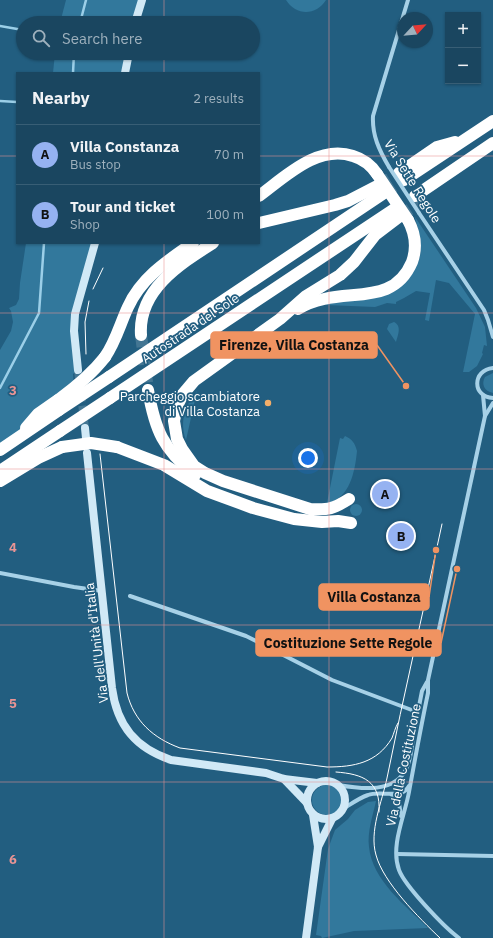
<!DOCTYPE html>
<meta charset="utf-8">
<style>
:root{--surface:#1a4660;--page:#234d66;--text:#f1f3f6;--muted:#9fb1bd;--line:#385e75;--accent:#95b2f1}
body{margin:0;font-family:"IBM Plex Sans",sans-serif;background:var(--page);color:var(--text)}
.controls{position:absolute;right:12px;top:12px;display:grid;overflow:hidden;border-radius:0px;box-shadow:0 1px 3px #0004}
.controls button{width:36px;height:36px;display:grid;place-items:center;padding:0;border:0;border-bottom:1px solid var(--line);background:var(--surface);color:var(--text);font:20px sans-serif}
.compass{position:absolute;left:397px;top:12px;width:36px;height:36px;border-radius:50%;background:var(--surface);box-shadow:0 1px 3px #0004;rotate:64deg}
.you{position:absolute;left:308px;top:458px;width:14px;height:14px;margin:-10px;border:3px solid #fff;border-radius:50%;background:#1a73e8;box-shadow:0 0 0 6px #1a73e833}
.badge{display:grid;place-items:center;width:26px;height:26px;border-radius:50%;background:var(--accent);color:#111;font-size:13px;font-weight:700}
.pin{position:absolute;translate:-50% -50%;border:2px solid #fff;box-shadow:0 1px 4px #0006}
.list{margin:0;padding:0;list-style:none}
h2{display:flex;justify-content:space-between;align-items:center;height:52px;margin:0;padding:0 16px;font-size:17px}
h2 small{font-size:13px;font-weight:400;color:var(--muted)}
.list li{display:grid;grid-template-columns:26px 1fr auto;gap:12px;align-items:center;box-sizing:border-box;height:60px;padding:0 16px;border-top:1px solid var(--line)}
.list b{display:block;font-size:15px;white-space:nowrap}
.list p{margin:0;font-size:13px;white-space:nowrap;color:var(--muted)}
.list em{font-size:13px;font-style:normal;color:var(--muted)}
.icon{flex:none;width:22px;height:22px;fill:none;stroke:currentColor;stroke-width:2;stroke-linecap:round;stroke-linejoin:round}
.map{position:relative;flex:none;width:493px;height:938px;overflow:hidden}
.search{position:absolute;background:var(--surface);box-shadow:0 1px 3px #0004;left:16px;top:16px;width:244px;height:44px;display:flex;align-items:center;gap:10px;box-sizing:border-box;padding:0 14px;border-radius:22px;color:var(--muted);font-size:15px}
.panel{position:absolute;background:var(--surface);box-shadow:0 1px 3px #0004;left:16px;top:72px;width:244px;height:172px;border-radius:0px}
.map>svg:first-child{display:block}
.green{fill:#32789c}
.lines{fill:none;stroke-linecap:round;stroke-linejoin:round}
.stream{stroke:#9bcfe8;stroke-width:2.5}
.secondary-tunnel{stroke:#437693;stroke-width:8;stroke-dasharray:8 4;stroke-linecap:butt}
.highway-tunnel{stroke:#437693;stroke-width:12;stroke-dasharray:12 6;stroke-linecap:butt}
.street{stroke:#a7d1e7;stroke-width:4}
.secondary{stroke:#d1e9f6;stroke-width:8}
.highway{stroke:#fff;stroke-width:12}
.tram{stroke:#fff;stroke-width:1}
.street-bridge{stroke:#a7d1e7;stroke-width:4}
.highway-bridge{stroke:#fff;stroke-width:12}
.grid{fill:none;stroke:#ea9494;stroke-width:1;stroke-opacity:0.55}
.poi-dot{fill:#f3ae69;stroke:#225e80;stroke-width:1.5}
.labels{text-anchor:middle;stroke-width:3.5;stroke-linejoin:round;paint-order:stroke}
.street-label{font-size:13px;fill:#fff;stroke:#225e80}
.poi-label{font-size:13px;fill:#fff;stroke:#225e80;text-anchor:end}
.grid-label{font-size:13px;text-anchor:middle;font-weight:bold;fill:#ea9494;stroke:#225e80;stroke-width:3.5;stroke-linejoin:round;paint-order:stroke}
.leader{fill:none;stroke:#f09361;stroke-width:1.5}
.callout-dot{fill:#f09361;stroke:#225e80;stroke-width:1.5}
.callout{fill:#f09361;stroke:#f09361;stroke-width:1.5}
.callout-label{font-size:14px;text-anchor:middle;font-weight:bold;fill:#111}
</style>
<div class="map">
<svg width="493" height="938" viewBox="0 0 493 938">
<rect width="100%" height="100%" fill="#225e80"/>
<g class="green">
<path d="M66 0H142L135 23H60Z"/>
<path d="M286 0H326C316 16 296 16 286 0Z"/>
<path d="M55 53H129L125 73H53Z"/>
<path d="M415 217 476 308 485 327 487 346 484 345 482 353 483 354 477 366 469 372H463L475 314 449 283 436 280 429 321 425 320 430 293 416 291 404 298 396 302V304L387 303 375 307 326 305 327 304 383 296C403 289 421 269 421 247 421 236 417 227 415 217Z"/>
<path d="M26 243H95L78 303V370L73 374 74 388 0 450V350L11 331 13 322 11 311 9 308 16 305 19 299 20 283Z"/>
<path d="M394 322C402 326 398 335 396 342L387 329 389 324Z"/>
<path d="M493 373V393C484 391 481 384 485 377Z"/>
<path d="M197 391 186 440C179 422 185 405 197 391Z"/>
<path d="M345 436C352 439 355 443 357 451 355 471 350 499 327 503L340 438 343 439Z"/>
<circle cx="356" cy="510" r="6"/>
<circle cx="327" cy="800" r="15"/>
<path d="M376 801C373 815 367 832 369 847 372 880 406 906 428 928L354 931 322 938 321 936 316 935 328 849 335 830 348 819 355 810 368 802Z"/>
</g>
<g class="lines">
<g class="stream">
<path d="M80 23 86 0"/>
<path d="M0 26 23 30"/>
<path d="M73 73 74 53"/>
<path d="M0 101 17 102"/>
<path d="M0 388 39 313 44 243"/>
</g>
<path class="secondary-tunnel" d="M78 370 85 428"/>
<g class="highway-tunnel">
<path d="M379 185 399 173"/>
<path d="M384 193 404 180"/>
<path d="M400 216 419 203"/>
<path d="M141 335 148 390"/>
</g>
<g class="street">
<path d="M389 167C379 150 372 135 373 116L408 0"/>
<path d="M419 213 484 310 488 320 493 337"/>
<path d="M493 368C472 370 472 397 493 398"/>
<path d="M485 416 493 403"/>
<path d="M0 573 74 587 102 591"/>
<path d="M130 596 246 636 332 680 417 712"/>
<path d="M338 785C361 789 396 794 407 767 411 758 412 746 413 737 416 721 419 706 422 691L427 682"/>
<path d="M391 794 399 803 401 816"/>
<path d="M343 809C351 804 359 798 368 795 381 790 402 800 409 786"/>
<path d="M397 854 493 856"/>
<path d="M459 938C444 927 405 886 399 870 390 846 405 815 409 792 415 759 421 726 428 693V680L485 416 483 395"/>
</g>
<g class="secondary">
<path d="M135 23 142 0"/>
<path d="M125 73 129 53"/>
<path d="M78 370 74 331 75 314 95 243"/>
<path d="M85 428 86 438"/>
<path d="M87 453 112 688C117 726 136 748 171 760L266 773 284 779 317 783"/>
<path d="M284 779 307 803"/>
<circle cx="326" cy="800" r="19"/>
<path d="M318 847 332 819"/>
<path d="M306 938 318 847 313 815"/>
</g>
<g class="highway">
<path d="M399 173 437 147 455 142"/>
<path d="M404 180 493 121"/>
<path d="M259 196C285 177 318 144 353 156 363 159 371 165 377 174"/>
<path d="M415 196 493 143"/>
<path d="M259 223 335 205 348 201 379 185"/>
<path d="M298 309C306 304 315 301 324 299 358 291 395 302 412 262 417 248 415 233 408 220"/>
<path d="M141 335C138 290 180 264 213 243"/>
<path d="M105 357C116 341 120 324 128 307 141 278 167 261 193 243"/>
<path d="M109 377 384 193"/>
<path d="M148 390C155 430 163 449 195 475"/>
<path d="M110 398 396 208"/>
<path d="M26 428 38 414 58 400"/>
<path d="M117 447 164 465 207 491 253 508 294 519 322 522 338 521 351 523"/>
<path d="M0 450 59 410"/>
<path d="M0 471 60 431"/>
<path d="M0 481 38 458 62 447"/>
<path d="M349 499C333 509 329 510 310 509L223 481 205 473 194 466 182 449 177 439 174 421 177 406 183 394 194 381 280 319 306 296 340 275 354 262 375 235 400 216"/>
</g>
<g class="tram">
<path d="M93 289 103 268"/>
<path d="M86 354 85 322 89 301"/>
<path d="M100 454 127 693C134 721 153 738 180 748L327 767C354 767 377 763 392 738 394 733 395 728 398 723"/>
<path d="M336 772C363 774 381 781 379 812"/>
<path d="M440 938C419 918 383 882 376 855 369 831 382 802 387 778 404 693 424 609 442 524"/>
</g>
<path class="street-bridge" d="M389 167 419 213"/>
<g class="highway-bridge">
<path d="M377 174 408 220"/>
<path d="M58 400C76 387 91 375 105 357"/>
<path d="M59 410 109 377"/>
<path d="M60 431 110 398"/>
<path d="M62 447 91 443 117 447"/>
</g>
</g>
<path class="grid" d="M164 0V23M329 0V938M164 53V73M0 156H17M259 156H493M164 243V938M0 313H493M0 469H493M0 625H493M0 782H493"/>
<circle class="poi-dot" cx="268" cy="403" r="4"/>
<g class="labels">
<g class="street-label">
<text transform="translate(413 181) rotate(58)" y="5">Via Sette Regole</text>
<text transform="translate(190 328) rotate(-34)" y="5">Autostrada del Sole</text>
<text transform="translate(96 643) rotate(-97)" y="5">Via dell'Unità d'Italia</text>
<text transform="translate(403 765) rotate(-78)" y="5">Via della Costituzione</text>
</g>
<g class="poi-label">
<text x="260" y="401">Parcheggio scambiatore<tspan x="260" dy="15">di Villa Costanza</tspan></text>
</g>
</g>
<g class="grid-label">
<text x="13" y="395">3</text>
<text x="13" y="552">4</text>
<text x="13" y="708">5</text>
<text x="13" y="864">6</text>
</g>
<path class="leader" d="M406 386L377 345M436 550L429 597M457 569L441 643"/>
<g class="callout-dot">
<circle cx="406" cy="386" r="4"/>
<circle cx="436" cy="550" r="4"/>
<circle cx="457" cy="569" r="4"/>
</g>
<g class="callout">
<rect x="211" y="332" width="166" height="26" rx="4"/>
<rect x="319" y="584" width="110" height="26" rx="4"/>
<rect x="256" y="630" width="185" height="26" rx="4"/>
</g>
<g class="callout-label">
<text x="294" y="350">Firenze, Villa Costanza</text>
<text x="374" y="602">Villa Costanza</text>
<text x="348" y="648">Costituzione Sette Regole</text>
</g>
</svg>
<div class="controls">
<button>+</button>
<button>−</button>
</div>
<svg class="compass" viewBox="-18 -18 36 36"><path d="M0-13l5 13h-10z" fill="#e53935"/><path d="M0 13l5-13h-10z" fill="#9fb1bd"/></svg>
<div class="you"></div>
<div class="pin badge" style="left:385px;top:494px">A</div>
<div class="pin badge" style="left:401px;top:536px">B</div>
<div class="search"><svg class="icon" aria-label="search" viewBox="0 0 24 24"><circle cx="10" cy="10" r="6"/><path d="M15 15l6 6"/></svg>Search here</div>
<section class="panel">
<h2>Nearby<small>2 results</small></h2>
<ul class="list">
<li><span class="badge">A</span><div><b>Villa Constanza</b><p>Bus stop</p></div><em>70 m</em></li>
<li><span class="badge">B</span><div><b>Tour and ticket</b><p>Shop</p></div><em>100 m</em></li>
</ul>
</section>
</div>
